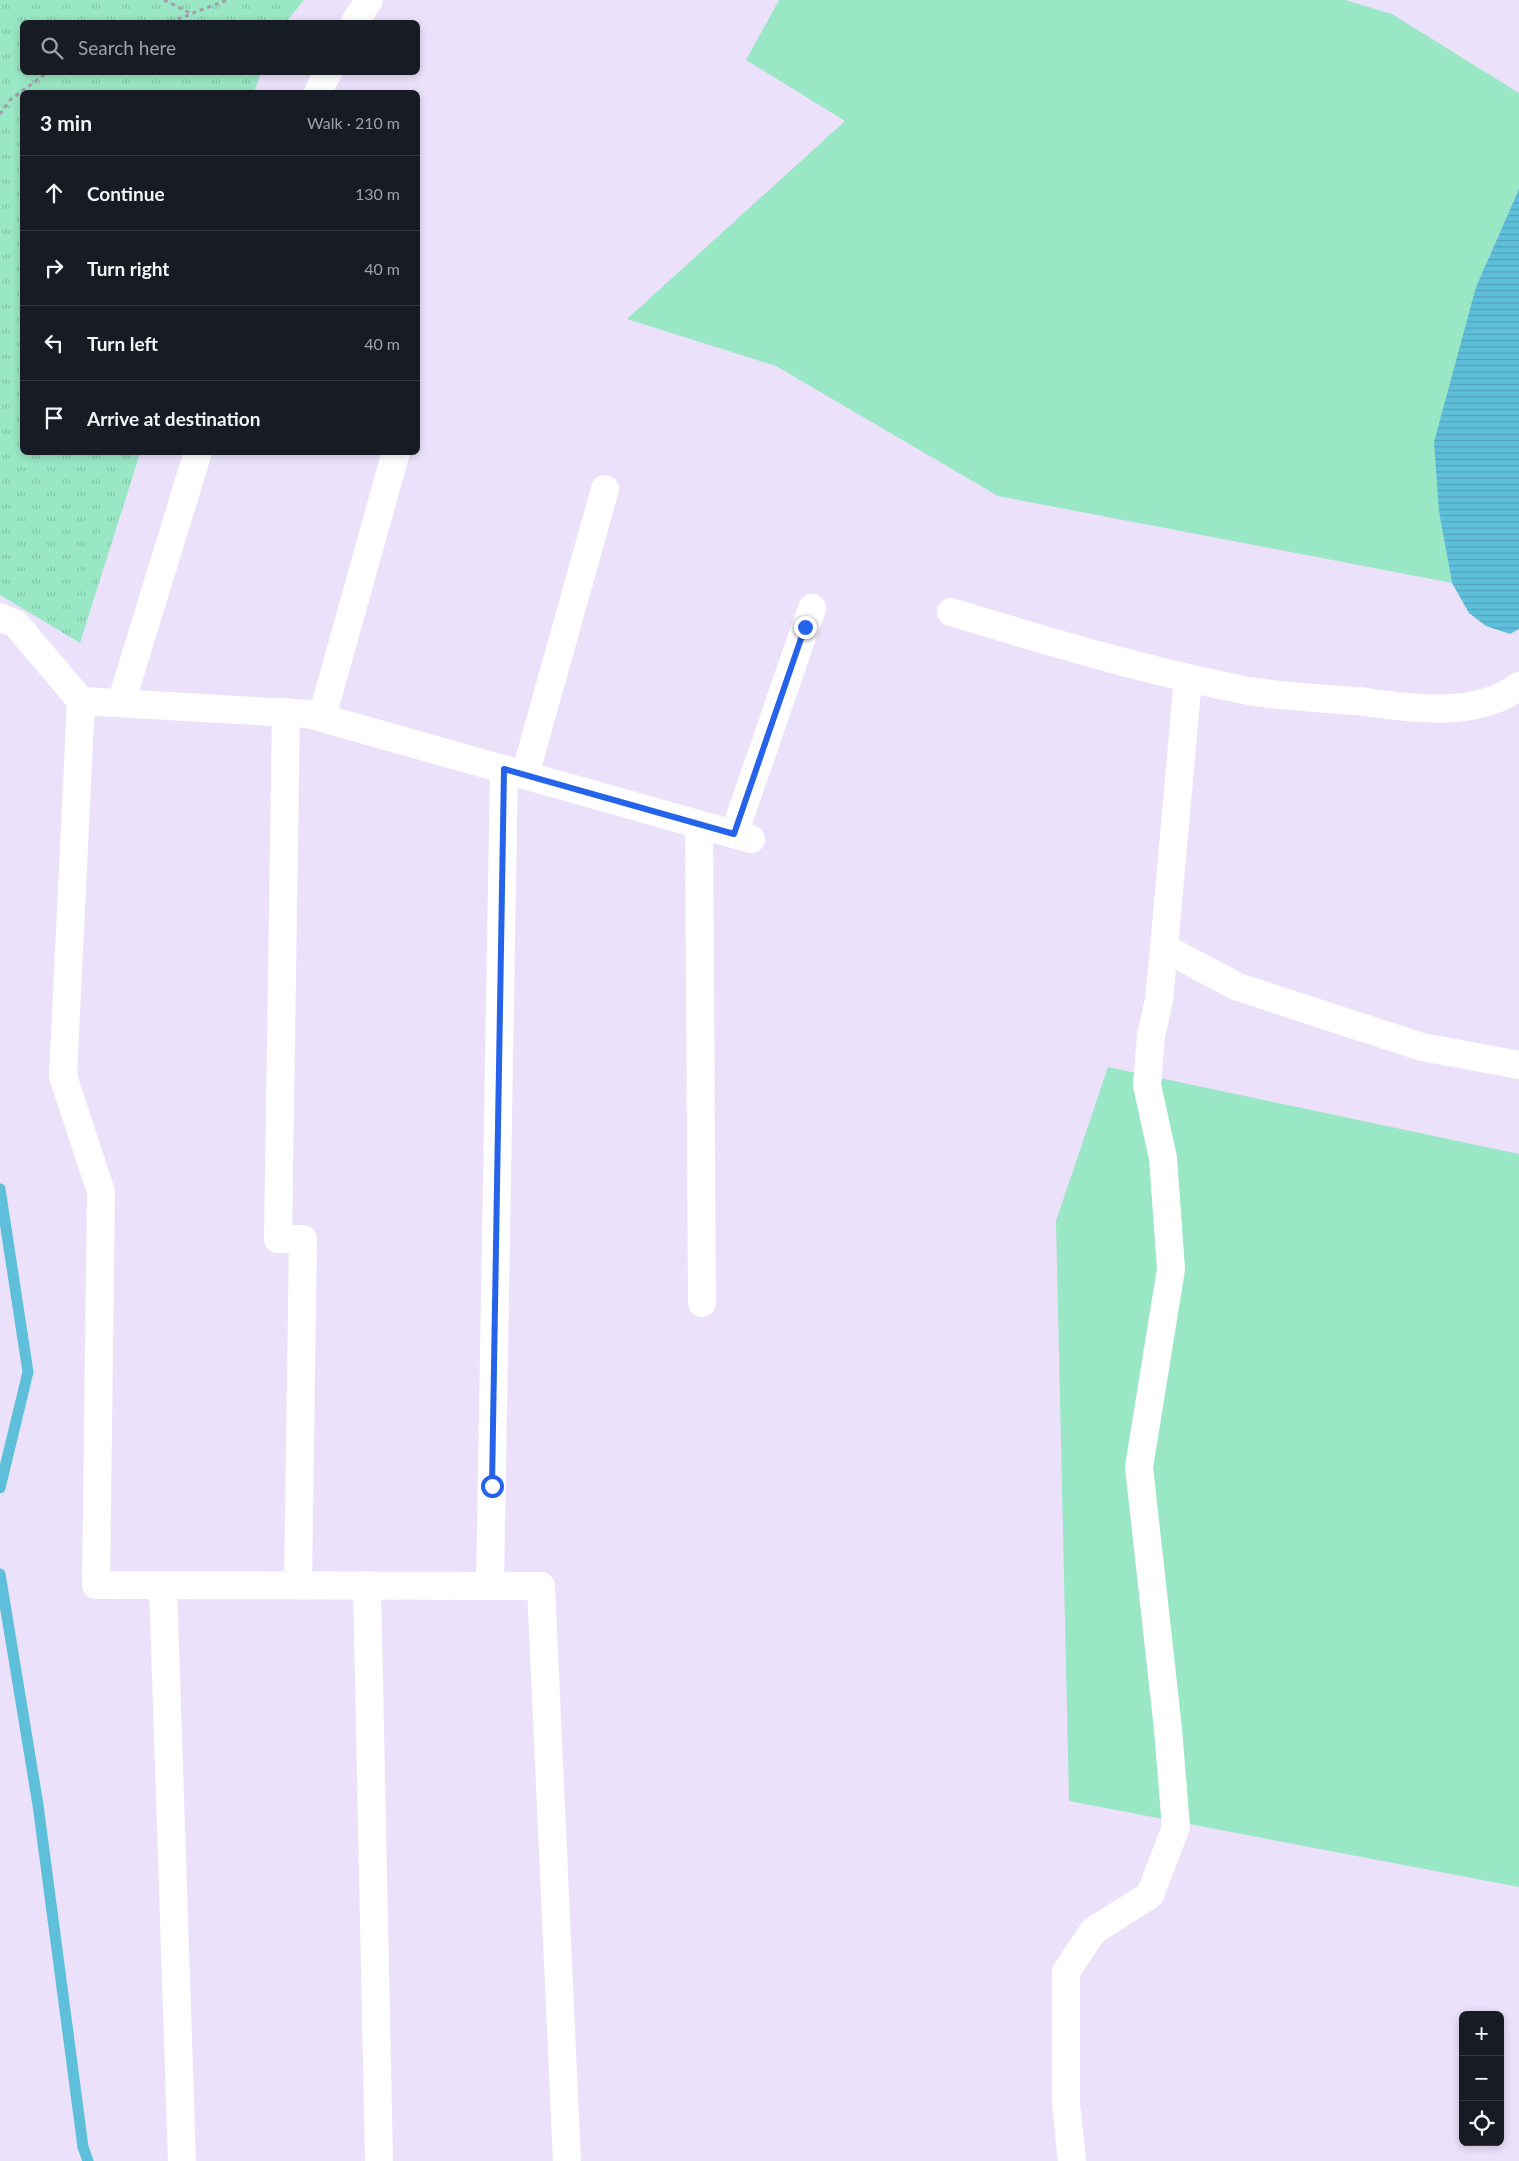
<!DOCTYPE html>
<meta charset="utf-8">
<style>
:root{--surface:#171b24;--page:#242831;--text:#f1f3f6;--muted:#9ea1a6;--line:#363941}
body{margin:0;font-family:Lato,sans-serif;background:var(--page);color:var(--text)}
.controls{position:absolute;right:15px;bottom:15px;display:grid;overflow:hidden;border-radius:8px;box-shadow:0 2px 8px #0003}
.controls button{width:45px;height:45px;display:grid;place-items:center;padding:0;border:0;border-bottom:1px solid var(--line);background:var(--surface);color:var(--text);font:25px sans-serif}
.stop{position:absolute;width:15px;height:15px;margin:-11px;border:4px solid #2563eb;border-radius:50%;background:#fff}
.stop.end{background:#2563eb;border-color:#fff;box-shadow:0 1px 5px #0008}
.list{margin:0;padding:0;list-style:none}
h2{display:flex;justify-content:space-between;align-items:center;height:65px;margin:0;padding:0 20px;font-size:21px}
h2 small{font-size:16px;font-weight:400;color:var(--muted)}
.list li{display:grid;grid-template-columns:32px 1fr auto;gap:15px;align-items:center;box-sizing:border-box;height:75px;padding:0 20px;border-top:1px solid var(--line)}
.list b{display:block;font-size:19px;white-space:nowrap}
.list em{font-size:16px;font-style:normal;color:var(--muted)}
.icon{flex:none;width:28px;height:28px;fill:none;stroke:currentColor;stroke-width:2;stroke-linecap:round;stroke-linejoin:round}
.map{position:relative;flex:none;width:1519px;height:2161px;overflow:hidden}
.search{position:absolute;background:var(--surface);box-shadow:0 2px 8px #0003;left:20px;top:20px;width:400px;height:55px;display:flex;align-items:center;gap:12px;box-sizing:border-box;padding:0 18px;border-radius:8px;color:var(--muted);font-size:19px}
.panel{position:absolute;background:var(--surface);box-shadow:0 2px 8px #0003;left:20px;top:90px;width:400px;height:365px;border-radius:8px}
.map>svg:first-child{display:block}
.grass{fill:#99e7c4}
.park{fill:url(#park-tufts)}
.water{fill:url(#water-rules)}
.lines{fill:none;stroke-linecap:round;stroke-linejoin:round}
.stream{stroke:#5ebfda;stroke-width:11}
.path{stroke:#a39baf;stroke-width:3;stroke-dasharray:4 4;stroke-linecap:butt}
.minor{stroke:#fff;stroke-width:28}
.route{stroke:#2563eb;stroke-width:6}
</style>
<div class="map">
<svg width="1519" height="2161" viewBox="0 0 1519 2161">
<defs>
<pattern id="park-tufts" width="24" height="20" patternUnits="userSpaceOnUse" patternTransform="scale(1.25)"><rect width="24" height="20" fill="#99e7c4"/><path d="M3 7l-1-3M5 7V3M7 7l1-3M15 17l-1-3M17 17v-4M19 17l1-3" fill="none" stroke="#83c5a8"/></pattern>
<pattern id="water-rules" width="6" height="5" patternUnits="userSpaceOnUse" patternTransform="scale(1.25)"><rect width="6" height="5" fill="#5ebfda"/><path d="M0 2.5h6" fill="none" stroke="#51a3bb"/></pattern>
</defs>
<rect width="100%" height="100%" fill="#ebe1fb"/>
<g class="grass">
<path d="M779 0H1345L1392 14 1519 93V189L1476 287 1439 512 1452 583 998 496 776 366 627 319 845 121 746 60Z"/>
<path d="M1108 1067 1519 1154V1887L1069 1801 1056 1221Z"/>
</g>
<path class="park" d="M0 0H304L286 22H22V72L261 73 254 92H22V452L140 453 80 643 0 595Z"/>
<path class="water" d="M1519 189V629L1510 634 1486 626 1469 613 1452 583 1439 512 1434 442 1476 287Z"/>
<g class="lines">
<g class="stream">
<path d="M0 1189 28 1372 0 1488"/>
<path d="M0 1574 38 1805 83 2147 88 2161"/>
</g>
<g class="path">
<path d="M164 0 192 14"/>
<path d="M170 22 227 0"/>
<path d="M0 114 11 99 48 72"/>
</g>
<g class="minor">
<path d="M355 22 369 0"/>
<path d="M318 92 328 72"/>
<path d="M951 612C1047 641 1145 671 1244 690 1281 697 1320 698 1357 701 1408 707 1474 720 1519 686"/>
<path d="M0 617 16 624 81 701"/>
<path d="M121 703 198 452"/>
<path d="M286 712 278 1239H303L298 1585"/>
<path d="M322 717 396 452"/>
<path d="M525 775 605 489"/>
<path d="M699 825 702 1303"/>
<path d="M734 834 812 608"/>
<path d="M1164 948 1188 678"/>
<path d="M163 1585 182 2161"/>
<path d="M367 1585 379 2161"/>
<path d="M490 1586 504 769"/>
<path d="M567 2161 541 1586 96 1585 101 1192 63 1076 81 701 308 714 751 839"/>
<path d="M1072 2161 1066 2104V1972L1093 1931 1150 1895 1176 1827 1168 1729 1139 1467 1171 1269 1163 1158 1147 1085 1151 1036 1159 1000 1164 948 1238 987 1422 1047 1519 1065"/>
</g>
</g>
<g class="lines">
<path class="route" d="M492 1486 504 769 734 834 805 627"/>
</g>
</svg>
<div class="controls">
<button>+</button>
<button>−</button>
<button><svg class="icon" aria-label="locate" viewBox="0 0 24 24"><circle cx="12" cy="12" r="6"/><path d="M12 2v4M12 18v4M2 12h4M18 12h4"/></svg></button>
</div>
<div class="stop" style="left:492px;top:1486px"></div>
<div class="stop end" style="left:805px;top:627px"></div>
<div class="search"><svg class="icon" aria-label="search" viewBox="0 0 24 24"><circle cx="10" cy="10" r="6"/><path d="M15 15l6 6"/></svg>Search here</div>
<section class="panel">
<h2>3 min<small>Walk · 210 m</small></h2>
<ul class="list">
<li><svg class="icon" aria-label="ahead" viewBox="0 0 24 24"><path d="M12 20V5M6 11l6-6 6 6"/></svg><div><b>Continue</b></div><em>130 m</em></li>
<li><svg class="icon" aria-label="right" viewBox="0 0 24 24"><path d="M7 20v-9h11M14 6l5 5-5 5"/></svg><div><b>Turn right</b></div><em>40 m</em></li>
<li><svg class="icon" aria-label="left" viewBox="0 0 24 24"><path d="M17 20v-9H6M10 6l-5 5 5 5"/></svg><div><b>Turn left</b></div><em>40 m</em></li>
<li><svg class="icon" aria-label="arrive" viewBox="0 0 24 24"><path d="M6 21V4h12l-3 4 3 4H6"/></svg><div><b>Arrive at destination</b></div></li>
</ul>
</section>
</div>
